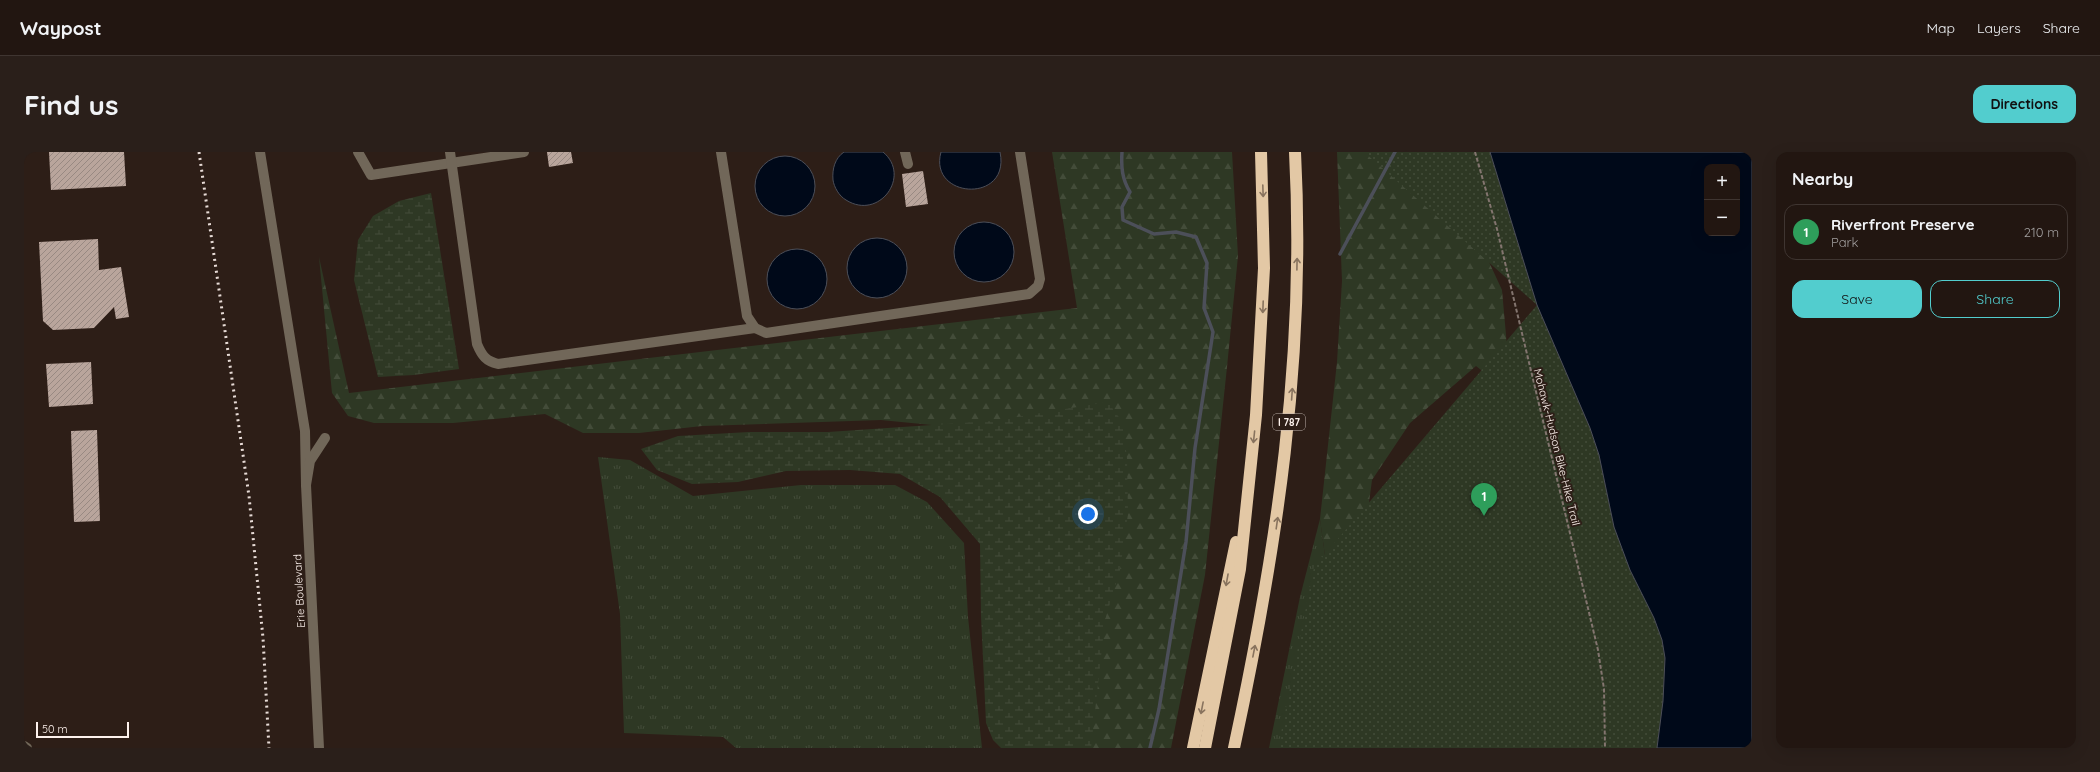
<!DOCTYPE html>
<meta charset="utf-8">
<style>
:root{--surface:#221611;--page:#2a1f1a;--text:#f1f3f6;--muted:#a29f9f;--line:#3f3531;--accent:#52cdce}
body{margin:0;font-family:Quicksand,sans-serif;background:var(--page);color:var(--text)}
.controls{position:absolute;right:12px;top:12px;display:grid;overflow:hidden;border-radius:8px;box-shadow:0 4px 16px #0002}
.controls button{width:36px;height:36px;display:grid;place-items:center;padding:0;border:0;border-bottom:1px solid var(--line);background:var(--surface);color:var(--text);font:20px sans-serif}
.scale{position:absolute;left:12px;bottom:10px;width:93px;box-sizing:border-box;padding-left:4px;border:2px solid #fdf2ed;border-top:0;font-size:11px;line-height:14px;white-space:nowrap;color:#fdf2ed;-webkit-text-stroke:3px #2d1e17;paint-order:stroke}
.you{position:absolute;left:1064px;top:362px;width:14px;height:14px;margin:-10px;border:3px solid #fff;border-radius:50%;background:#1a73e8;box-shadow:0 0 0 6px #1a73e833}
.badge{display:grid;place-items:center;width:26px;height:26px;border-radius:50%;background:var(--accent);color:#fff;font-size:13px;font-weight:700}
.pin{position:absolute;translate:-50% -33px;filter:drop-shadow(0 1px 2px #0008)}
.pin::after{content:'';position:absolute;top:21px;width:14px;height:12px;background:inherit;clip-path:polygon(0 0,100% 0,50% 100%)}
.list{margin:0;padding:0;list-style:none}
h2{display:flex;justify-content:space-between;align-items:center;height:52px;margin:0;padding:0 16px;font-size:17px}
h2 small{font-size:13px;font-weight:400;color:var(--muted)}
.list li{display:grid;grid-template-columns:26px 1fr auto;gap:12px;align-items:center;box-sizing:border-box;height:56px;margin:0 8px 8px;padding:0 8px;border:1px solid var(--line);border-radius:12px}
.list b{display:block;font-size:15px;white-space:nowrap}
.list p{margin:0;font-size:13px;white-space:nowrap;color:var(--muted)}
.list em{font-size:13px;font-style:normal;color:var(--muted)}
.actions{display:flex;gap:8px;padding:12px 16px}
.actions a{flex:1;padding:9px 0;border:1px solid var(--accent);border-radius:12px;text-align:center;font-size:14px;color:var(--accent)}
.actions .main{background:var(--accent);color:#111}
.map{position:relative;flex:none;width:1728px;height:596px;overflow:hidden;border-radius:12px}
header{display:flex;align-items:center;gap:24px;box-sizing:border-box;height:56px;padding:0 20px;background:var(--surface);border-bottom:1px solid var(--line)}
header strong{font-size:19px}
nav{display:flex;gap:22px;margin-inline-start:auto;font-size:14px}
.intro{display:flex;align-items:center;justify-content:space-between;box-sizing:border-box;height:96px;padding:0 24px}
h1{margin:0;font-size:28px}
.button{padding:10px 18px;border-radius:12px;background:var(--accent);color:#111;font-size:14px;font-weight:700}
main{display:flex;gap:24px;padding:0 24px}
aside{flex:1;background:var(--surface);border-radius:12px;box-shadow:0 4px 16px #0002}
.map>svg:first-child{display:block}
.grass{fill:url(#grass-tufts)}
.forest{fill:url(#forest-firs)}
.wetland{fill:url(#wetland-marsh)}
.park{fill:url(#park-dots)}
.water{fill:#000919;stroke:#4c4f59;fill-rule:evenodd}
.lines{fill:none;stroke-linecap:round;stroke-linejoin:round}
.stream{stroke:#4c4f59;stroke-width:3.5}
.building{fill:url(#building-hatch)}
.path{stroke:#83756f;stroke-width:2;stroke-dasharray:4 2;stroke-linecap:butt}
.minor{stroke:#716759;stroke-width:10}
.highway{stroke:#e3c8a5;stroke-width:12}
.rail{stroke:#e7dbd6;stroke-width:3;stroke-dasharray:2 4;stroke-linecap:butt}
.oneway{stroke:#88735e}
.labels{text-anchor:middle;stroke-width:4;stroke-linejoin:round;paint-order:stroke}
.shield{fill:#2d1e17;stroke:#bfb2ad;stroke-width:1}
.shield-label{font-size:10px;font-weight:bold;fill:#fdf2ed}
.street-label{font-size:11px;fill:#fdf2ed;stroke:#2d1e17}
</style>
<header>
<strong>Waypost</strong>
<nav><a>Map</a><a>Layers</a><a>Share</a></nav>
</header>
<div class="intro"><h1>Find us</h1><a class="button">Directions</a></div>
<main>
<div class="map">
<svg width="1728" height="596" viewBox="0 0 1728 596">
<defs>
<pattern id="grass-tufts" width="24" height="20" patternUnits="userSpaceOnUse"><rect width="24" height="20" fill="#2e3824"/><path d="M3 7l-1-3M5 7V3M7 7l1-3M15 17l-1-3M17 17v-4M19 17l1-3" fill="none" stroke="#434c39"/></pattern>
<pattern id="forest-firs" width="22" height="20" patternUnits="userSpaceOnUse"><rect width="22" height="20" fill="#2e3824"/><path d="M5 1l3.5 6h-7zM16 11l3.5 6h-7z" fill="#434c39"/></pattern>
<pattern id="wetland-marsh" width="20" height="14" patternUnits="userSpaceOnUse"><rect width="20" height="14" fill="#2e3824"/><path d="M1 5h8M5 5V1M11 12h8M15 12V8" fill="none" stroke="#434c39"/></pattern>
<pattern id="park-dots" width="8" height="8" patternUnits="userSpaceOnUse"><rect width="8" height="8" fill="#2e3824"/><path d="M2 2h.1M6 6h.1" fill="none" stroke="#434c39" stroke-width="1.8" stroke-linecap="round"/></pattern>
<pattern id="building-hatch" width="6" height="6" patternUnits="userSpaceOnUse"><rect width="6" height="6" fill="#b9a59c"/><path d="M-1 1l2-2M0 6l6-6M5 7l2-2" fill="none" stroke="#988982"/></pattern>
</defs>
<rect width="100%" height="100%" fill="#2d1e17"/>
<g class="grass">
<path d="M574 305 606 308 669 344 777 333H871L903 350 940 391 944 465 958 596H712L699 585 600 581 596 462Z"/>
<path d="M1296 367 1304 426V596H1245L1276 445Z"/>
</g>
<g class="forest">
<path d="M1028 0H1208L1214 104 1203 215 1181 423 1147 596H1039L989 281 857 268 678 274 615 281H559L521 262 429 271H350L324 264 308 241 295 105 325 241 1053 156Z"/>
<path d="M1313 0H1388L1453 84 1478 138 1486 228 1471 229 1452 214 1386 271 1348 328 1341 381 1304 426 1296 367 1313 210 1318 129Z"/>
</g>
<g class="wetland">
<path d="M407 41 435 217 390 223 354 225 330 128 334 88 349 64 375 49Z"/>
<path d="M1084 250 1099 271 1103 307 1104 362 1096 418 1081 468 1067 596H977L969 588 962 571 957 464 956 392 916 345 876 322 826 318 762 319 714 330 668 332 633 318 617 297 654 284 725 280H804L967 269Z"/>
</g>
<path class="park" d="M1340 0H1466L1513 153 1566 276 1575 303 1590 375 1630 466 1638 488 1641 506 1639 549 1633 596H1254L1290 415 1513 153Z"/>
<g class="water">
<path d="M820 0H859C888 24 855 69 822 48 815 44 810 35 809 28 808 17 811 6 820 0Z"/>
<path d="M917 0H976C987 52 904 47 917 0Z"/>
<path d="M1466 0H1728V596H1633L1639 549 1641 506 1638 488 1630 466 1606 418 1590 375 1575 303 1566 276 1513 153ZM1683 15H1713V81H1683Z"/>
<circle cx="761" cy="34" r="30"/>
<circle cx="960" cy="100" r="30"/>
<circle cx="853" cy="116" r="30"/>
<circle cx="773" cy="127" r="30"/>
</g>
<g class="lines">
<g class="stream">
<path d="M1098 0C1097 15 1098 27 1106 40L1098 55 1099 68 1130 82 1152 80 1172 85 1183 111 1180 156 1189 180 1171 296 1162 390 1135 557 1126 596"/>
<path d="M1316 102 1371 0"/>
</g>
</g>
<g class="building">
<path d="M25 0H100L102 34 27 38Z"/>
<path d="M523 0H547L549 11 525 15Z"/>
<path d="M899 19 904 52 882 55 878 22Z"/>
<path d="M74 87 75 118 97 115 105 165 92 167 90 155 70 176 29 178 19 169 15 90Z"/>
<path d="M67 210 69 252 25 255 22 212Z"/>
<path d="M73 278 76 369 50 370 47 279Z"/>
</g>
<g class="lines">
<path class="path" d="M1451 0 1473 77 1574 498 1580 537 1581 596"/>
<g class="minor">
<path d="M236 0 281 279 282 333"/>
<path d="M334 0 347 23 500 0"/>
<path d="M426 0 453 192C458 204 462 209 474 212L731 176"/>
<path d="M697 0 723 164 731 176 742 181 1005 142 1014 134 1016 127 996 0"/>
<path d="M881 0 884 12"/>
<path d="M0 594 3 596"/>
<path d="M295 596 282 333 286 309 301 286"/>
</g>
<g class="highway">
<path d="M1169 596 1212 390"/>
<path d="M1181 596 1216 417 1232 263 1240 116 1237 0"/>
<path d="M1210 596C1253 396 1282 206 1271 0"/>
</g>
<path class="rail" d="M175 0 225 344 239 486 245 596"/>
</g>
<defs><path id="oneway-shaft" d="M-6 0H5M1.5-3L5.5 0L1.5 3" fill="none" stroke-width="1.6" stroke-linecap="round" stroke-linejoin="round"/></defs>
<g class="oneway">
<use href="#oneway-shaft" transform="translate(1239 39) rotate(88)"/>
<use href="#oneway-shaft" transform="translate(1273 112) rotate(-89)"/>
<use href="#oneway-shaft" transform="translate(1239 155) rotate(92)"/>
<use href="#oneway-shaft" transform="translate(1268 242) rotate(-86)"/>
<use href="#oneway-shaft" transform="translate(1230 285) rotate(96)"/>
<use href="#oneway-shaft" transform="translate(1253 371) rotate(-82)"/>
<use href="#oneway-shaft" transform="translate(1203 428) rotate(100)"/>
<use href="#oneway-shaft" transform="translate(1230 499) rotate(-79)"/>
<use href="#oneway-shaft" transform="translate(1178 556) rotate(101)"/>
</g>
<g class="labels">
<rect class="shield" x="1249" y="262" width="32" height="16" rx="3"/>
<g class="shield-label">
<text x="1265" y="274">I 787</text>
</g>
<g class="street-label">
<text transform="translate(1533 295) rotate(76)" y="4">Mohawk-Hudson Bike-Hike Trail</text>
<text transform="translate(275 439) rotate(-93)" y="4">Erie Boulevard</text>
</g>
</g>
</svg>
<div class="controls">
<button>+</button>
<button>−</button>
</div>
<div class="scale">50 m</div>
<div class="you"></div>
<div class="pin badge" style="left:1460px;top:364px;background:#2e9e5b">1</div>
</div>
<aside>
<h2>Nearby<small></small></h2>
<ul class="list">
<li><span class="badge" style="background:#2e9e5b">1</span><div><b>Riverfront Preserve</b><p>Park</p></div><em>210 m</em></li>
</ul>
<div class="actions"><a class="main">Save</a><a>Share</a></div>
</aside>
</main>
